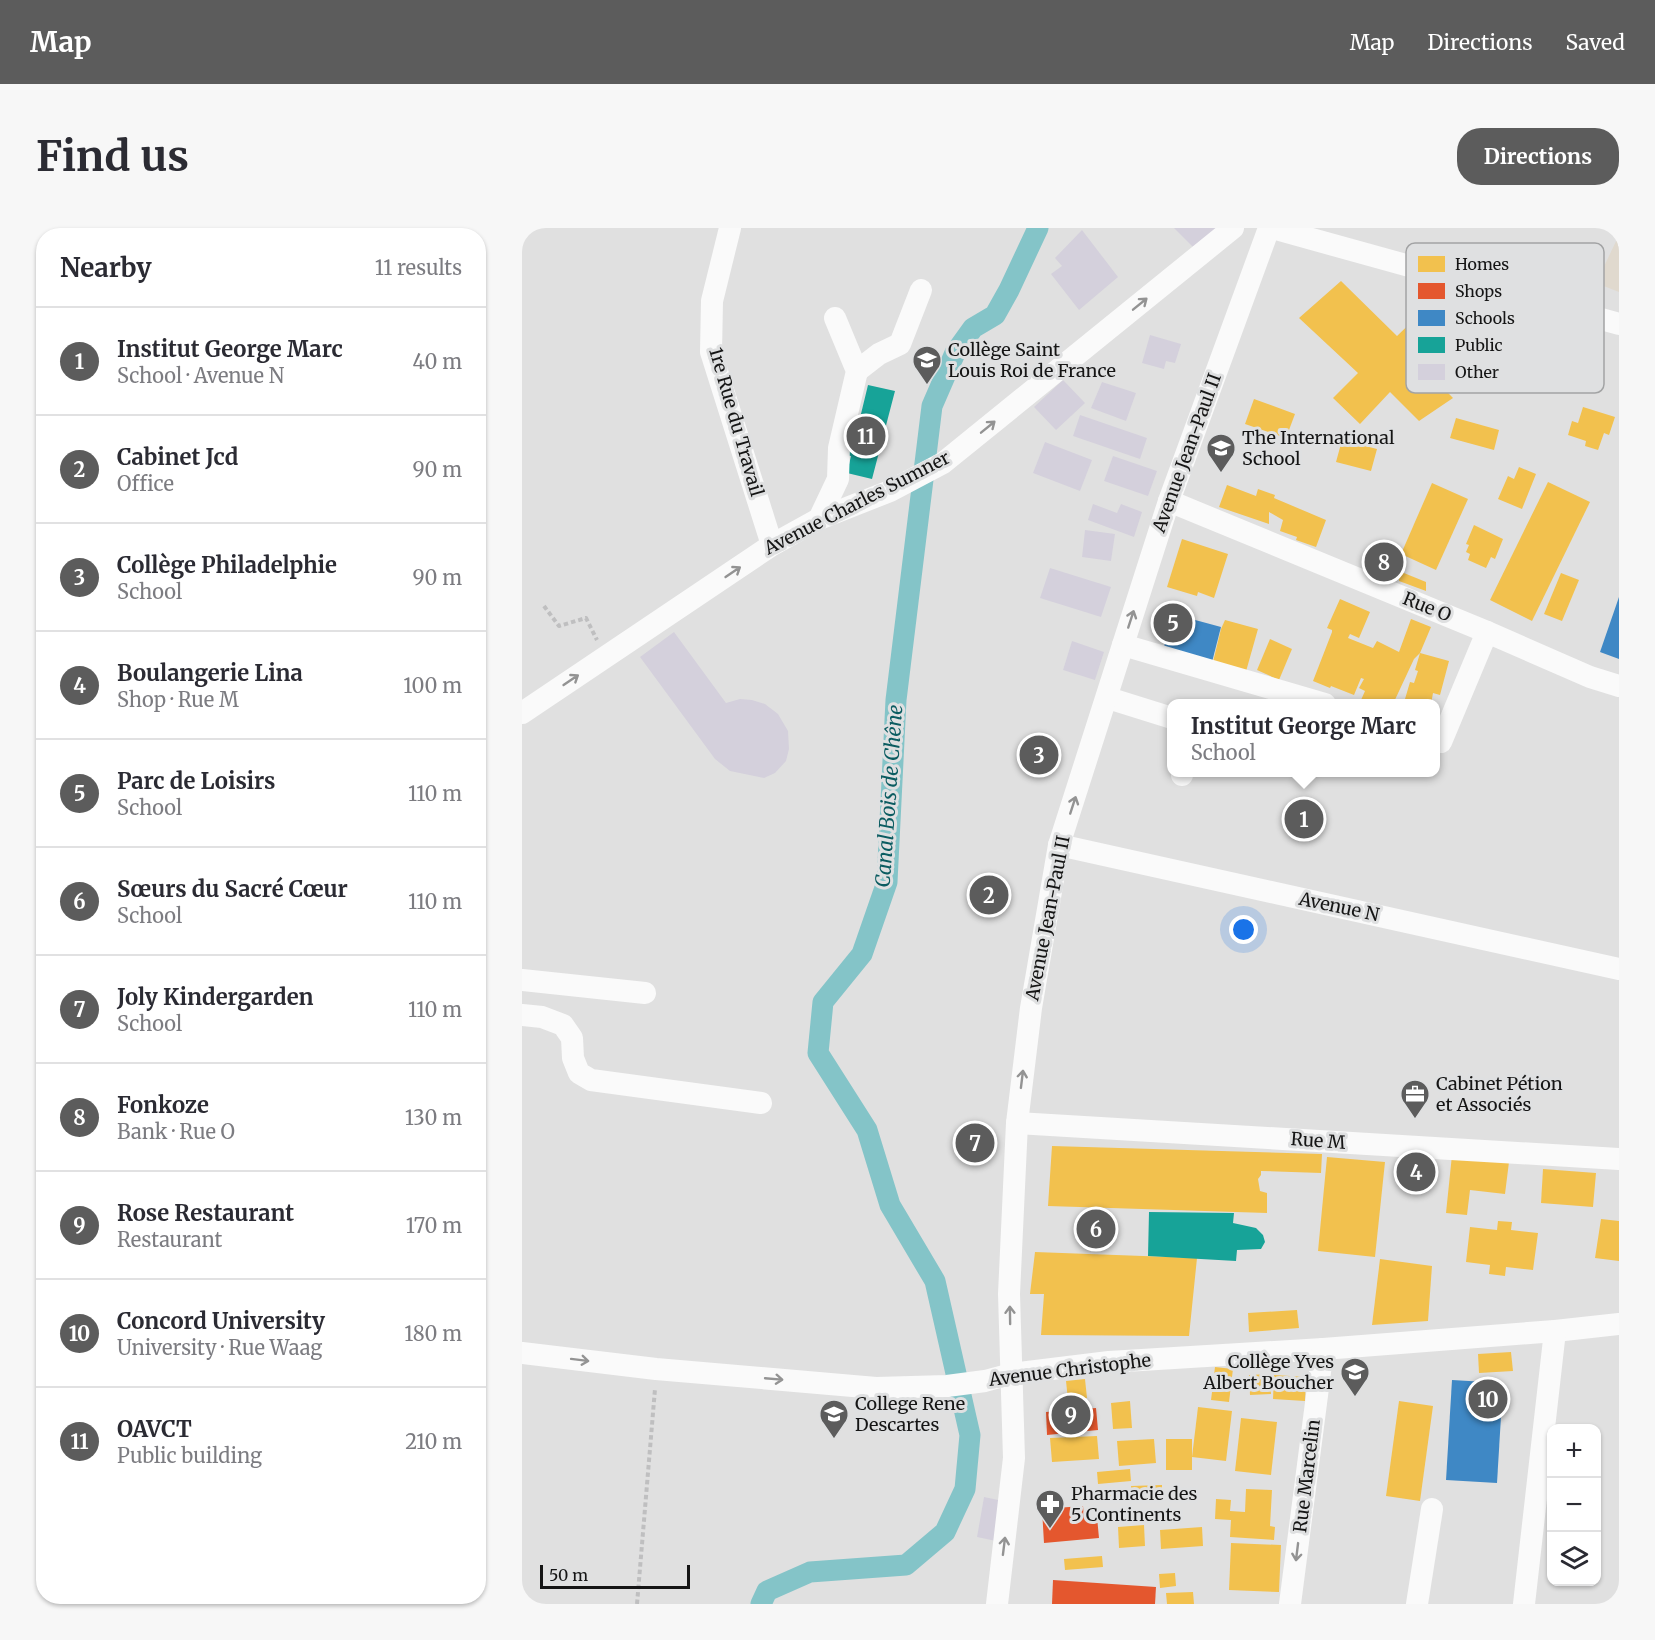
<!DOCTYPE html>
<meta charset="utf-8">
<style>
:root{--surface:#fff;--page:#f7f7f7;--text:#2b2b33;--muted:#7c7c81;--line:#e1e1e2;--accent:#5c5c5c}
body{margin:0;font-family:Merriweather,serif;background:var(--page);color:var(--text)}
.controls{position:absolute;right:18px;bottom:18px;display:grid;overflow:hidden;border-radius:12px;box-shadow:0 2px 4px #0004}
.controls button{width:54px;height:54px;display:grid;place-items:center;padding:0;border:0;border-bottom:2px solid var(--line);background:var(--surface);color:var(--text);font:30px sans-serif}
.scale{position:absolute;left:18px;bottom:15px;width:150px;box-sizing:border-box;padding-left:6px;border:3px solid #151515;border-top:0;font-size:16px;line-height:21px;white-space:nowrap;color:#151515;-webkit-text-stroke:4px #dfe0e1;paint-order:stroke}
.you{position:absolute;left:722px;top:702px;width:21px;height:21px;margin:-15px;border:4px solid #fff;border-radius:50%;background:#1a73e8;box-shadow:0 0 0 9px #1a73e833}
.badge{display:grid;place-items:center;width:39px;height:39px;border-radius:50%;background:var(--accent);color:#fff;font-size:20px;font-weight:700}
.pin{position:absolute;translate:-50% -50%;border:3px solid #fff;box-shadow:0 2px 6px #0006}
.popup{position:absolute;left:645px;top:471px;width:273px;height:78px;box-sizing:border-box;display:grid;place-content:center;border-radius:12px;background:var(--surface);filter:drop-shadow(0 2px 4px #0005);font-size:20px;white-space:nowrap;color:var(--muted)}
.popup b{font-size:22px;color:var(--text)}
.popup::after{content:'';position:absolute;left:50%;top:100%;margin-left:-12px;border:12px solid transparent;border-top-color:var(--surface)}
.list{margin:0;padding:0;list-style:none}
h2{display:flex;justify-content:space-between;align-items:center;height:78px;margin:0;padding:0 24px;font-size:26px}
h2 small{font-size:20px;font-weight:400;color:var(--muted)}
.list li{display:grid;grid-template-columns:39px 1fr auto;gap:18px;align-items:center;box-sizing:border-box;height:108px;padding:0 24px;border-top:2px solid var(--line)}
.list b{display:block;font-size:22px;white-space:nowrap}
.list p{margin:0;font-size:20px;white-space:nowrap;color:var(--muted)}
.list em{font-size:20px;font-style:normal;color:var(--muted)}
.icon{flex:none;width:33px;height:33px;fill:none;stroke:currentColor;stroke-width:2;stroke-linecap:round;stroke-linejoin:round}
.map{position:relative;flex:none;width:1097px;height:1376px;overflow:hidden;border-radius:24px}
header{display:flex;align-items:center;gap:36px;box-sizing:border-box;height:84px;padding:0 30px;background:var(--accent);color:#fff}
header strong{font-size:28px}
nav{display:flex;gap:33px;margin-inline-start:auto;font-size:21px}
.intro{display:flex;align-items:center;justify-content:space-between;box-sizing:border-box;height:144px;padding:0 36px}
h1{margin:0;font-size:42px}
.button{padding:15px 27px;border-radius:24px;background:var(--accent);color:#fff;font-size:21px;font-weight:700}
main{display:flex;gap:36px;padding:0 36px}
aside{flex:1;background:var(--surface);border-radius:24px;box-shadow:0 2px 4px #0004}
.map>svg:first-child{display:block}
.education{fill:#e0d9ce}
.homes{fill:#f2c14e}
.shops{fill:#e4572e}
.schools{fill:#3f88c5}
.public{fill:#17a398}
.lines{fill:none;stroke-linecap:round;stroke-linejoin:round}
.canal{stroke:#84c4c8;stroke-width:21}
.building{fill:#d4d0dc}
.path{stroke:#bfbfc0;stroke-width:4;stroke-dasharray:4.5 3;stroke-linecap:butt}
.minor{stroke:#fafafa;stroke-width:22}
.oneway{stroke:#939393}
.labels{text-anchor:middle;stroke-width:6;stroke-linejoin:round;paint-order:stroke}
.poi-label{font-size:18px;fill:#151515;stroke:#dfe0e1;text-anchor:start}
.street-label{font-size:18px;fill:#151515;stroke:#dfe0e1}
.water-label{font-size:20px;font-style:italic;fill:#0b5c61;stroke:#dfe0e1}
.key{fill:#dfe0e1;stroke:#a2a3a4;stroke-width:1.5}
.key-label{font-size:16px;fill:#151515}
</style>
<header>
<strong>Map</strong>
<nav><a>Map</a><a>Directions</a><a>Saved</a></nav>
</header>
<div class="intro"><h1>Find us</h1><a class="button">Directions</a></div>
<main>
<aside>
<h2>Nearby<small>11 results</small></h2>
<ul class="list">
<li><span class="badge">1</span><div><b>Institut George Marc</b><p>School · Avenue N</p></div><em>40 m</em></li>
<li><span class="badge">2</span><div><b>Cabinet Jcd</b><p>Office</p></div><em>90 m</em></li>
<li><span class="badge">3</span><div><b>Collège Philadelphie</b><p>School</p></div><em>90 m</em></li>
<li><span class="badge">4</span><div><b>Boulangerie Lina</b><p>Shop · Rue M</p></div><em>100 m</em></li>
<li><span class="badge">5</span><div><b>Parc de Loisirs</b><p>School</p></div><em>110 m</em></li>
<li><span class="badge">6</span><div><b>Sœurs du Sacré Cœur</b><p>School</p></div><em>110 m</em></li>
<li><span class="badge">7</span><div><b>Joly Kindergarden</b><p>School</p></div><em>110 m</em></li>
<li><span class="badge">8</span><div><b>Fonkoze</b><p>Bank · Rue O</p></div><em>130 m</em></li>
<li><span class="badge">9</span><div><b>Rose Restaurant</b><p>Restaurant</p></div><em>170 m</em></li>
<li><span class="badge">10</span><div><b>Concord University</b><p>University · Rue Waag</p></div><em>180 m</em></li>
<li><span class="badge">11</span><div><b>OAVCT</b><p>Public building</p></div><em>210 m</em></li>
</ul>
</aside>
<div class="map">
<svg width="1097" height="1376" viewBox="0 0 1097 1376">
<rect width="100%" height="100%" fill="#e0e0e0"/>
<path class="education" d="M1097 7V64L1074 55Z"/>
<g class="homes">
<path d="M819 53 875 108 902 82 930 110 899 137 931 170 897 193 868 164 838 196 811 170 836 145 777 90Z"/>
<path d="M732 171 773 186 764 210 723 196Z"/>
<path d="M1061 179 1093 189 1087 207 1082 205 1076 222 1063 218 1064 213 1046 207 1050 193 1056 195Z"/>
<path d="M934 190 977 202 972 222 928 210Z"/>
<path d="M820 212 855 221 849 243 814 234Z"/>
<path d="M997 239 1014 246 1000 281 976 271 986 248 992 251Z"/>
<path d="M1026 254 1068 274 1010 393 968 372Z"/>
<path d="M910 255 946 271 914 342 879 326Z"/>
<path d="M705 257 734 268 736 261 753 267 752 270 804 292 794 319 774 312 775 309 758 303 761 292 747 284V296L697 279Z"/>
<path d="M952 297 981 311 973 331 969 329 964 340 946 332 948 326 944 324 947 317 944 316Z"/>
<path d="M660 311 706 326 692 370 676 364 675 368 645 359Z"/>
<path d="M877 343 904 354V363L877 353Z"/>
<path d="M1039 345 1057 352 1040 393 1022 386Z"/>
<path d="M818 371 848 384 837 410 828 406 826 410 851 420 855 413 877 424 889 391 909 399 898 425 927 433 918 467 911 465 909 476H898L883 471 888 454 892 455 896 443 893 442 898 425 892 431 871 476H845L839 472 843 463 837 460 842 451 839 450 832 467 809 458 808 460 791 453 810 404V402L805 400Z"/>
<path d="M703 392 736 401 723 447 690 438 699 401Z"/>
<path d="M748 411 770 421 757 452 735 442Z"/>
<path d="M530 918 800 926 799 945 739 943V947L736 951 738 963 745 965V985L526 978Z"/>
<path d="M930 927 987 934 983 966 948 962 945 987 924 985Z"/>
<path d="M805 929 863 934 853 1029 796 1023Z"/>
<path d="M1021 941 1074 945 1071 979 1019 975Z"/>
<path d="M1079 991 1097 993V1033L1073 1030Z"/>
<path d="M976 993 990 994 989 1002 1016 1005 1011 1042 984 1039 983 1048 967 1046 968 1037 944 1034 948 999 975 1002Z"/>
<path d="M513 1024 675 1030 667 1108 519 1107 522 1066H508Z"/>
<path d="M858 1031 910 1038 906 1093 850 1097Z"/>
<path d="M775 1082 777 1100 727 1104 726 1085Z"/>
<path d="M989 1124 991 1143 957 1145 956 1126Z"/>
<path d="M693 1139 711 1141 707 1174 689 1172Z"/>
<path d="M748 1146 749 1166 728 1167 727 1147Z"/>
<path d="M752 1147 784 1149 783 1173 751 1171Z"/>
<path d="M563 1151 565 1170 546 1172 544 1153Z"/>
<path d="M608 1173 610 1200 591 1201 589 1175Z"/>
<path d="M877 1173 911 1178 898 1273 864 1268Z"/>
<path d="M676 1179 710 1183 704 1233 670 1229Z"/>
<path d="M719 1190 755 1194 749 1247 713 1243Z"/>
<path d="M575 1208 577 1231 530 1234 528 1210Z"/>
<path d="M632 1211 634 1235 597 1238 595 1213Z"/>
<rect x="644" y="1211" width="26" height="31"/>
<path d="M608 1241 609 1253 576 1256 575 1244Z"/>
<path d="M640 1257V1272H610L609 1258Z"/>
<path d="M552 1258H563L564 1271 553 1272Z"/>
<path d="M574 1261 604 1262 603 1274 574 1273Z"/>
<path d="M724 1261 750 1262 748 1298 753 1299 752 1312 708 1309 709 1292 693 1291 694 1271 709 1272 708 1283 723 1284Z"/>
<path d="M659 1282V1291L632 1292 631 1283Z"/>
<path d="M622 1297 623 1318 597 1320 596 1299Z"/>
<path d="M680 1299 681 1318 639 1321 638 1302Z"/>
<path d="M709 1315 759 1317 757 1364 707 1362Z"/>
<path d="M580 1328 581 1339 543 1342 542 1331Z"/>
<path d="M653 1345 654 1358 638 1360 637 1346Z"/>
<path d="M671 1364 672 1376H645L644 1365Z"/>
</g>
<g class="shops">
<path d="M574 1180 576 1202 525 1207 524 1184Z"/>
<path d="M561 1278 562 1290 575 1289 577 1310 522 1315 520 1281Z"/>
<path d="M531 1352 634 1359 633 1376H530Z"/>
</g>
<g class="schools">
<path d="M1097 369V431L1078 424Z"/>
<path d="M651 386 699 399 689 438 640 426Z"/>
<path d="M930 1152 981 1155 975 1255 924 1252Z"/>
</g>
<g class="public">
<path d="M346 157 373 163 350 251 325 245 329 228 323 227 332 189 338 190Z"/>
<path d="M627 984 712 985 711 995 734 1000 741 1007 743 1014 739 1021 715 1022 714 1033 626 1028Z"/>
</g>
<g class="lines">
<path class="canal" d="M239 1376 245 1363 288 1344 384 1337 423 1304 443 1261 448 1207 413 1053 368 977 345 902 296 825 301 774 340 726 365 654 374 472 410 178 433 125 451 100 473 87 487 62 516 0"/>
</g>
<g class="building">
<path d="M652 0H702L673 21Z"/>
<path d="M560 2 596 49 557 82 529 46 540 38 533 30Z"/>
<path d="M628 107 659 116 653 135 644 133 642 141 620 135Z"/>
<path d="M541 152 563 175 534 202 512 179Z"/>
<path d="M580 154 614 165 604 193 569 180Z"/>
<path d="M558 187 625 210 618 231 551 208Z"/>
<path d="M523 214 570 232 558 263 511 245Z"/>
<path d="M591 228 635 243 626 268 582 253Z"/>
<path d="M571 276 595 285 599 276 620 284 612 309 566 292Z"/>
<path d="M563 302 593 306 589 333 560 329Z"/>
<path d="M528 340 589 359 579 389 518 370Z"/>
<path d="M152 404 204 475 218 471 230 472 243 476 256 486 266 503 267 521 264 533 253 545 242 550 208 543 193 531 118 429Z"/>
<path d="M550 413 582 424 573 452 541 442Z"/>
<path d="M462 1269 481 1273 474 1313 455 1309Z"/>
</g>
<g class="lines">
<g class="path">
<path d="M22 378 37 398 64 390 75 412"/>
<path d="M115 1376 133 1161"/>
</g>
<g class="minor">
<path d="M208 0 190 73 189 124 250 317"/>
<path d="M750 0 1097 96"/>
<path d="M335 143 357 126 378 116 399 62"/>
<path d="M647 273 965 404 1068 449 1097 458"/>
<path d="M297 291 316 251 317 220 335 143 313 90"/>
<path d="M601 417 803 476"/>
<path d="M586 470 650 490"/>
<path d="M0 485 250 317 297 291 368 263 421 235 711 0"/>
<path d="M914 512 919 514 965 404"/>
<path d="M660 547V544"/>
<path d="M537 617 1097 741"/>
<path d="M0 752 123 765"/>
<path d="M0 787 20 789 41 797 50 810 51 830 57 845 69 852 239 875"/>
<path d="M495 895 1097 931"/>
<path d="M0 1125 134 1141 354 1160 425 1158 463 1153 489 1146 587 1134 801 1121 1033 1103 1097 1096"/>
<path d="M475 1376 492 1230 487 1066 495 895 509 780 537 617 647 273 747 0"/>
<path d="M768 1376 801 1121"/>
<path d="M895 1376 910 1281"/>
<path d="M1002 1376 1033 1103"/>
</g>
</g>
<defs><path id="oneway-shaft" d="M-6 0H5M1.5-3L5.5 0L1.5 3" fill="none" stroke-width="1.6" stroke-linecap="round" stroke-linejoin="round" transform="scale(1.5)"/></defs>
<g class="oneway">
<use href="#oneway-shaft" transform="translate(618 76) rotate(-39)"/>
<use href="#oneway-shaft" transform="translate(466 199) rotate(-39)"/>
<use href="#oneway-shaft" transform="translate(211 344) rotate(-34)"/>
<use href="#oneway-shaft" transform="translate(609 391) rotate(-72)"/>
<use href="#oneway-shaft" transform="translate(49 452) rotate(-34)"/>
<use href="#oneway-shaft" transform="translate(551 577) rotate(-72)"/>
<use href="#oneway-shaft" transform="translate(500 851) rotate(-83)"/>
<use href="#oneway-shaft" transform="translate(488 1087) rotate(-91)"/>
<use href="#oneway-shaft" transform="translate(58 1132) rotate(7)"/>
<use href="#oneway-shaft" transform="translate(252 1151) rotate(5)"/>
<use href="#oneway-shaft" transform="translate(482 1318) rotate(-83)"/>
<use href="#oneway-shaft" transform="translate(775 1324) rotate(97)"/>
</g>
<defs>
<g id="school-pin" transform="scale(1.5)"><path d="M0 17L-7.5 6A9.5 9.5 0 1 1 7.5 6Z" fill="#5c5c5c" stroke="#dfe0e1"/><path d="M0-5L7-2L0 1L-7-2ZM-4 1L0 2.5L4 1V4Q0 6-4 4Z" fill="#fff"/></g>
<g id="office-pin" transform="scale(1.5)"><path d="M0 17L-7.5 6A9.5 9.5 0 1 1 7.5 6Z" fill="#5c5c5c" stroke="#dfe0e1"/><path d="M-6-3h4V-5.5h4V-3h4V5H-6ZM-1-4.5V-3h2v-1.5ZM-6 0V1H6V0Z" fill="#fff"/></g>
<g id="pharmacy-pin" transform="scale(1.5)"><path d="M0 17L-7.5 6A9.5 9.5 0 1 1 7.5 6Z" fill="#5c5c5c" stroke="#dfe0e1"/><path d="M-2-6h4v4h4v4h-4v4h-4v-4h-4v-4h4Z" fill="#fff"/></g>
</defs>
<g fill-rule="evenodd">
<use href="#school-pin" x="405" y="132"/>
<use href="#school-pin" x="699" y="220"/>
<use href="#office-pin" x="893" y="866"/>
<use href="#school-pin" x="833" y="1144"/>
<use href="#school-pin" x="312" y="1186"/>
<use href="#pharmacy-pin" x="528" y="1276"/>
</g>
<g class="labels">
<g class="poi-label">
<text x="426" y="128">Collège Saint<tspan x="426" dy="21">Louis Roi de France</tspan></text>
<text x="720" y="216">The International<tspan x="720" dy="21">School</tspan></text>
<text x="914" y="862">Cabinet Pétion<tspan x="914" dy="21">et Associés</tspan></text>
<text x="812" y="1140" text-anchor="end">Collège Yves<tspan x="812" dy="21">Albert Boucher</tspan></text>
<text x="333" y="1182">College Rene<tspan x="333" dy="21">Descartes</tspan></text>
<text x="549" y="1272">Pharmacie des<tspan x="549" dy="21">5 Continents</tspan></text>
</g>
<g class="street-label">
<text transform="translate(214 194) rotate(74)" y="6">1re Rue du Travail</text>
<text transform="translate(665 225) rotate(-70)" y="6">Avenue Jean-Paul II</text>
<text transform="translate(335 275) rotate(-27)" y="6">Avenue Charles Sumner</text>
<text transform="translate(905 379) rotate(22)" y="6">Rue O</text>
<text transform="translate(817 679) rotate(12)" y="6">Avenue N</text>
<text transform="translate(526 690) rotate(-79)" y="6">Avenue Jean-Paul II</text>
<text transform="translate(796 913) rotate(4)" y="6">Rue M</text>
<text transform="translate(548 1142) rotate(-7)" y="6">Avenue Christophe</text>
<text transform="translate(785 1248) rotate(-83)" y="6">Rue Marcelin</text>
</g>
<g class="water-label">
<text transform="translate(367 568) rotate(-86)" y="7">Canal Bois de Chêne</text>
</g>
</g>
<rect x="884" y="15" width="198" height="150" rx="9" class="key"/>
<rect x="896" y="28" width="27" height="16" fill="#f2c14e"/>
<rect x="896" y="55" width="27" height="16" fill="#e4572e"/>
<rect x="896" y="82" width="27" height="16" fill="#3f88c5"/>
<rect x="896" y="109" width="27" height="16" fill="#17a398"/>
<rect x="896" y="136" width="27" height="16" fill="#d4d0dc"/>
<g class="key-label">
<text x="933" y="42">Homes</text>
<text x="933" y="69">Shops</text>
<text x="933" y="96">Schools</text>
<text x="933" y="123">Public</text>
<text x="933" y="150">Other</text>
</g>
</svg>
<div class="controls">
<button>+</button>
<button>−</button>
<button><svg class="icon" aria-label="layers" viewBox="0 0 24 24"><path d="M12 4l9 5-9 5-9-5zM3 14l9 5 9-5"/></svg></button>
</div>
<div class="scale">50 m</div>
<div class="you"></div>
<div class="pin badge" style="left:782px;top:591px">1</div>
<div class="popup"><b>Institut George Marc</b>School</div>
<div class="pin badge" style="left:467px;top:667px">2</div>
<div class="pin badge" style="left:517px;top:527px">3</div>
<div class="pin badge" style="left:894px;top:944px">4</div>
<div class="pin badge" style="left:651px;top:395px">5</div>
<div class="pin badge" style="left:574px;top:1001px">6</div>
<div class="pin badge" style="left:453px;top:915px">7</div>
<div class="pin badge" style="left:862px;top:334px">8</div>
<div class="pin badge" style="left:549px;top:1187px">9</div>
<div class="pin badge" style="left:966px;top:1171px">10</div>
<div class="pin badge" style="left:344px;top:208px">11</div>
</div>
</main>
